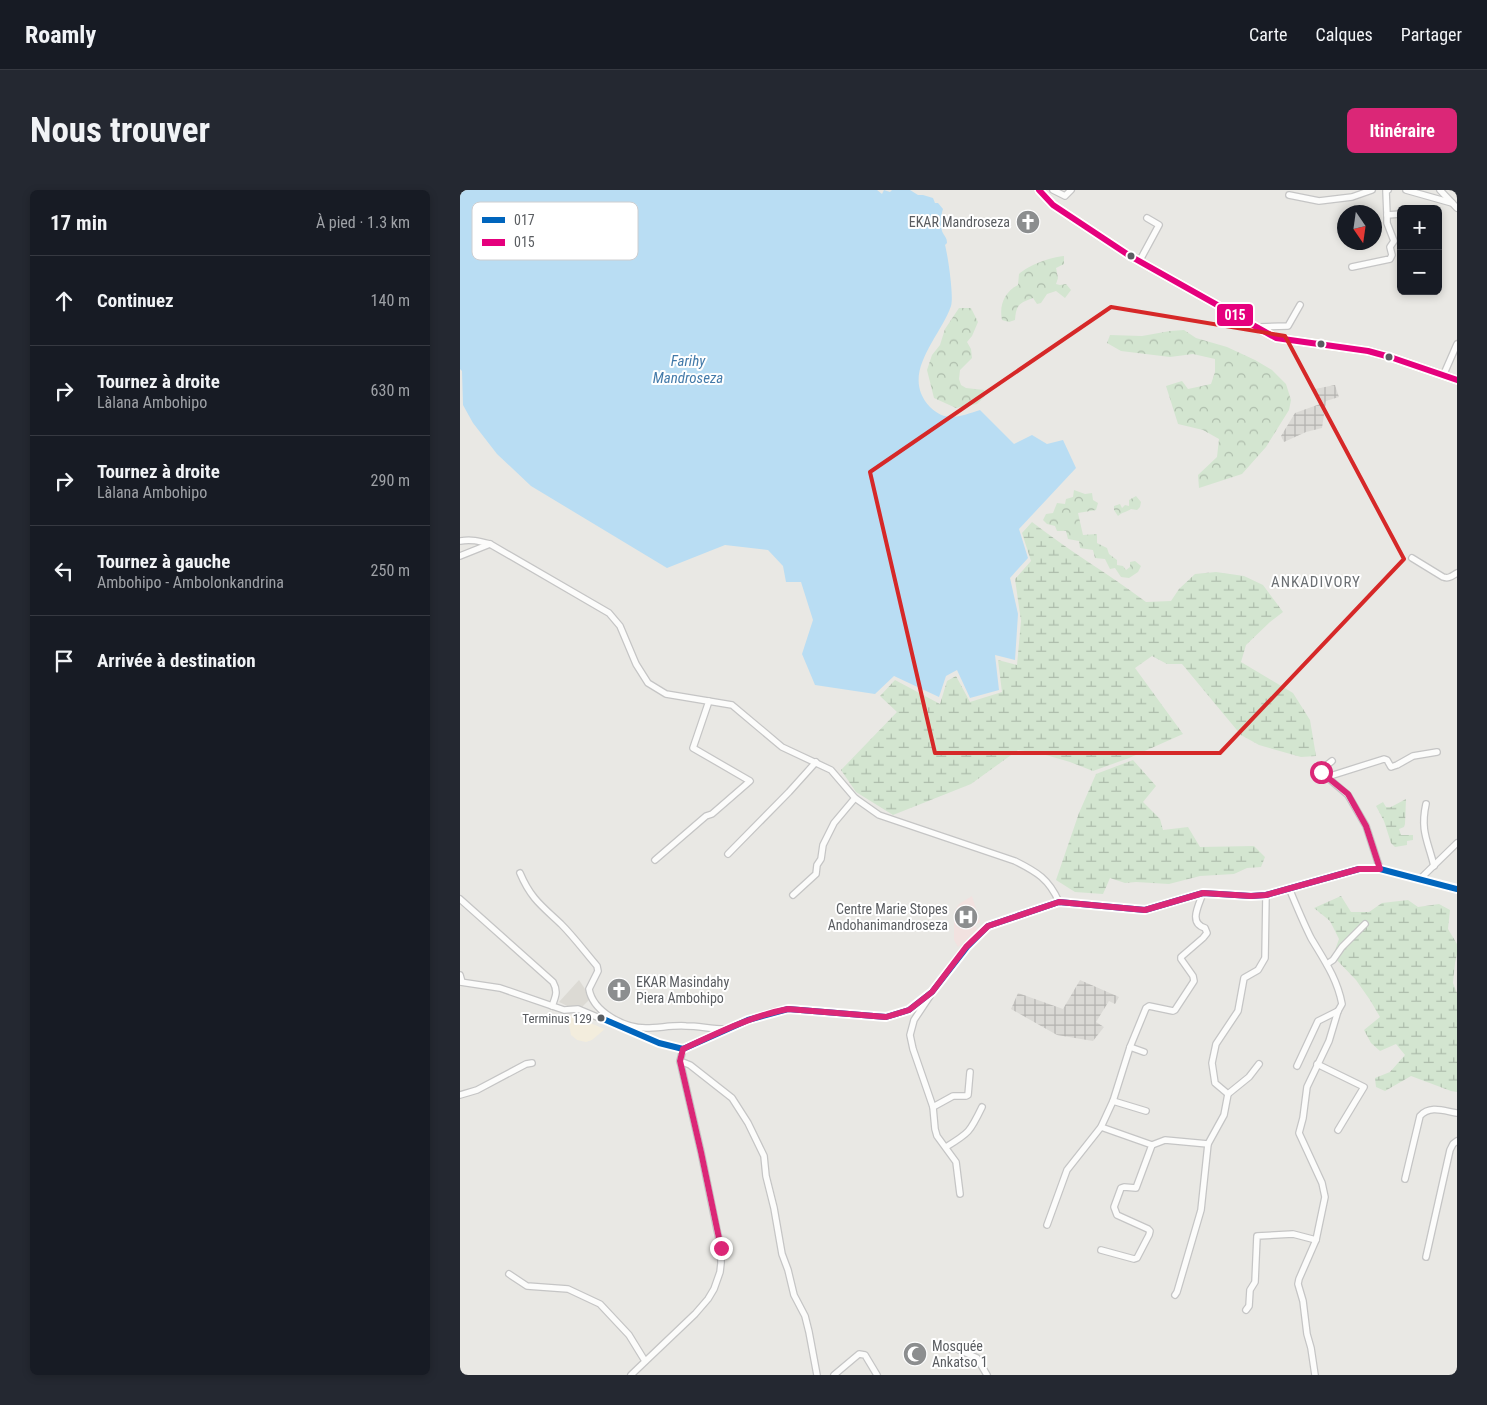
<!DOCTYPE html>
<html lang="fr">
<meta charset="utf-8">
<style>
:root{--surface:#171b24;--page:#242831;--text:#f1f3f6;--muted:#9ea1a6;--line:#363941;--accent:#db2777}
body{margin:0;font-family:"Roboto Condensed",sans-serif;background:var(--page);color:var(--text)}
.controls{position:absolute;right:15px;top:15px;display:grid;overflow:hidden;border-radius:8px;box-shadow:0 2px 8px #0003}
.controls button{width:45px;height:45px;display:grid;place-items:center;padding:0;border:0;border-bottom:1px solid var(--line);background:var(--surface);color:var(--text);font:25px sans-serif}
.compass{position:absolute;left:877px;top:15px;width:45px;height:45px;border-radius:50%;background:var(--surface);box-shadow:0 2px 8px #0003;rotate:167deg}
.stop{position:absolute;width:15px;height:15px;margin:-11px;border:4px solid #db2777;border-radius:50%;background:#fff}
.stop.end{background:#db2777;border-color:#fff;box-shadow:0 1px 5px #0008}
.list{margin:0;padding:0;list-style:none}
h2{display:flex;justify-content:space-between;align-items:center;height:65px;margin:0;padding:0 20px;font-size:21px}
h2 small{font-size:16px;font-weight:400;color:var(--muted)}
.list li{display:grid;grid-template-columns:32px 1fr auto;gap:15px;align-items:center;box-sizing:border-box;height:90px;padding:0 20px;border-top:1px solid var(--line)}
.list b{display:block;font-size:19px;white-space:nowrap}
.list p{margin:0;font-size:16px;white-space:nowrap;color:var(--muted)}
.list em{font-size:16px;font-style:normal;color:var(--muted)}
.icon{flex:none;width:28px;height:28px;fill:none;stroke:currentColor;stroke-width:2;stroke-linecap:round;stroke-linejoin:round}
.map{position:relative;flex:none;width:997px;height:1185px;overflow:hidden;border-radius:8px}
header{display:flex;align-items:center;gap:30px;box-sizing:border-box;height:70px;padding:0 25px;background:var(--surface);border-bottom:1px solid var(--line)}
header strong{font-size:24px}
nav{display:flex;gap:28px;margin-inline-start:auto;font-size:18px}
.intro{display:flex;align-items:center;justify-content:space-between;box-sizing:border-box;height:120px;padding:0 30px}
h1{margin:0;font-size:35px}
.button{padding:12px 22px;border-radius:8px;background:var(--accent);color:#fff;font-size:18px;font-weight:700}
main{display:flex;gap:30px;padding:0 30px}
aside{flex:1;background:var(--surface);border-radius:8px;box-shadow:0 2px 8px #0003}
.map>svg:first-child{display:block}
.commercial{fill:#f3eddd}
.industrial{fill:url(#industrial-grid)}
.education{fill:#dcdad4}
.medical{fill:#f2e2e0}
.forest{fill:url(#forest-crowns)}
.wetland{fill:url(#wetland-marsh)}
.water{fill:#b9ddf3}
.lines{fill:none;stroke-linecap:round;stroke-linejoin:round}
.minor-casing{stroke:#c5c5c5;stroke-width:8}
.major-casing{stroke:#d0c6b3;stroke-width:10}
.minor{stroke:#fcfcfb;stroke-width:5.5}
.major{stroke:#f2efe7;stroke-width:8}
.bus-1-casing{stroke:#fff;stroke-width:10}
.bus-2-casing{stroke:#fff;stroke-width:10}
.bus-1{stroke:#0065bd;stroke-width:6}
.bus-2{stroke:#e5007d;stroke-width:6}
.route{stroke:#db2777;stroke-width:6}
.marked{fill:none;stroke:#d62828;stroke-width:4;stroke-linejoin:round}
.bus-dot{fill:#5a5d61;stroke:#fff;stroke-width:2}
.labels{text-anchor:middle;stroke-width:4;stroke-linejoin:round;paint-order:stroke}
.bus-label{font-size:13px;fill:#5a5d61;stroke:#fff;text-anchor:end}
.poi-label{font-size:14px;fill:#5a5d61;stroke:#fff;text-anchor:end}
.water-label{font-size:15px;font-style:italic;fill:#437aa9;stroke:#fff}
.neighbourhood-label{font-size:15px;letter-spacing:1px;fill:#6b6f73;stroke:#fff}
.key{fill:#fff;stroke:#ceced0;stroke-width:1}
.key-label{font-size:14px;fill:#5a5d61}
.line-badge{stroke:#fff;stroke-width:2}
.badge-label{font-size:14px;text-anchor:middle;font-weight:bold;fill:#fff}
</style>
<header>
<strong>Roamly</strong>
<nav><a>Carte</a><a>Calques</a><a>Partager</a></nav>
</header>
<div class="intro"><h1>Nous trouver</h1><a class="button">Itinéraire</a></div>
<main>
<aside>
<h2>17 min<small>À pied · 1.3 km</small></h2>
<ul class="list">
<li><svg class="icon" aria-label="ahead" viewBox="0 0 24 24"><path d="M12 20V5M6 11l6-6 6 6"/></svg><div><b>Continuez</b></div><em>140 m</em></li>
<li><svg class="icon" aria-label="right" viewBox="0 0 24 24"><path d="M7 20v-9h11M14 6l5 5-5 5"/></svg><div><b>Tournez à droite</b><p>Làlana Ambohipo</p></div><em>630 m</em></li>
<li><svg class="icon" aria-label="right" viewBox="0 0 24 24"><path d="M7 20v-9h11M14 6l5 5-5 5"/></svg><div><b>Tournez à droite</b><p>Làlana Ambohipo</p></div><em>290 m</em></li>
<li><svg class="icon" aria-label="left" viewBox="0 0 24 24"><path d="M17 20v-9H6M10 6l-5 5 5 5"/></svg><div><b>Tournez à gauche</b><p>Ambohipo - Ambolonkandrina</p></div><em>250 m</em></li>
<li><svg class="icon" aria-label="arrive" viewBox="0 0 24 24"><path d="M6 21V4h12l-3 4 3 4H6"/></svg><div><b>Arrivée à destination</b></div></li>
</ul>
</aside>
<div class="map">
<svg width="997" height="1185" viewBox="0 0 997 1185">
<defs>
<pattern id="industrial-grid" width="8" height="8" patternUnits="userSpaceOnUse" patternTransform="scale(1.25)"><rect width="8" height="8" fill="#dad9d5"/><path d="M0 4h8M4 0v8" fill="none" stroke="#b4b3b0"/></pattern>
<pattern id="forest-crowns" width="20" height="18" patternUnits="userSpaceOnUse" patternTransform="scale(1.25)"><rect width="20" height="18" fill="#d3e5d0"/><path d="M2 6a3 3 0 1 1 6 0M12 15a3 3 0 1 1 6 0" fill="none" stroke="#aebdac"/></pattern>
<pattern id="wetland-marsh" width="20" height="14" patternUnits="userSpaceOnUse" patternTransform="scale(1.25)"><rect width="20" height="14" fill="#d3e5d0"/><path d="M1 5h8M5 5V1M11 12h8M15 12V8" fill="none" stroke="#aebdac"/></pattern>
</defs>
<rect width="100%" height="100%" fill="#e9e8e4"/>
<path class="commercial" d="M107 824 145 839 132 850 126 852 117 850 111 845Z"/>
<g class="industrial">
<path d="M875 195 879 207 866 211 862 238 846 242 824 252 821 246 835 223 860 214 855 199Z"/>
<path d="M620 790 659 807 655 814 649 811 636 832 644 837 633 851 597 845 551 819 558 803 603 819Z"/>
</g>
<path class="education" d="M119 790 131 808 118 821 99 812Z"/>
<path class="medical" d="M512 706 520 732 515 735 517 739 498 757 494 750V722L499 714Z"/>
<g class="forest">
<path d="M604 66V74L596 78 598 88 596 94 600 95 606 94 611 100 605 108 596 101 587 104 581 113 577 114 573 108C559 113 556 115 555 130L549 132 542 130C539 116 544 102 558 95L559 84C569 75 591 67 604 66Z"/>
<path d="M499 118H511L518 132 512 146 507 152 511 159 512 168 500 180 499 189 501 195 506 198 524 200 525 206 517 214 496 218 474 208 467 180 472 165 480 155 485 139Z"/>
<path d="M724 140 736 148 767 157 795 170 812 180 826 194 831 210 829 220 806 257 782 284 739 298 738 285 757 267 759 249 743 240 718 234 706 196 722 191 728 199 751 194 755 182V169L733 164 710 167 661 161 647 153 650 145 682 146 710 141Z"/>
<path d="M614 300 625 304 632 303 633 310 638 313 636 320 618 323 623 345 637 344V353L647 358 649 364 657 370V375L663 376 666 380 670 377V372L675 371 681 376 678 382 669 388 661 387 655 378 650 379 645 369 635 368 633 360 620 358 619 351 608 349 606 341H597L595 336 587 334 583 330 586 324 593 323 597 313 605 314 606 309 613 307Z"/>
<path d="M676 306 681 312 680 317 677 320 671 319C667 322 662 322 658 326L654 320V316L660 314 662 318 665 315 669 316V310Z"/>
</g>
<g class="wetland">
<path d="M572 332C609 361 649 384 686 412L711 411 719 399 735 384 756 382 784 386 803 395 823 422 810 432 786 455 781 472 833 503 850 530 856 566 841 567 799 555 781 545 722 474H707L692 466 675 478 723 544 669 568 633 581 610 572 579 563 558 560 511 594 433 625 396 602 381 580 437 522 420 506 435 490 480 514 487 491 496 486 510 512 542 502 538 470 557 475 561 431 555 389 571 371 562 343Z"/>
<path d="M673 570 696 596 683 612 700 629 703 640 728 637 740 657 794 656 805 667 801 677 787 678 774 684 740 686 709 694 676 692 665 693 650 688 643 704 615 702 596 690 619 623 636 584Z"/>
<path d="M946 609 945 634 944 637 939 639 941 645H953V650L947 651V655L935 657 931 653 924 631 916 616 923 612 926 617H931Z"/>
<path d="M881 706 891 722H909L922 713 948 710 958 717 979 714 990 720 988 739 997 754V764L995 773 993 793 997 803V902L991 901 951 886 925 901 916 897 915 888 930 882 945 865 936 854 920 861 911 853 904 840 920 827 910 810 896 790 873 766 879 749 870 731 854 718Z"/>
</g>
<path class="water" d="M0 0H417L422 4 424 0 430 2 432 0H450L458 5H463L473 8 475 13H478L483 19C481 25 480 35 482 41 484 46 487 47 487 53L485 55C488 66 494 107 491 116 480 148 439 184 470 217 486 233 501 226 520 220L554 254 572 245 587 254 603 250 616 278 559 339 568 368 550 388 558 424 555 470 535 465 539 500 510 508 497 480 486 486 479 507 434 486 415 504 355 495 342 464 353 430 341 392H326L323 376 308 360 265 355 207 378 71 296 37 264 13 233 3 215 2 181 0 179Z"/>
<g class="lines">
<g class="minor-casing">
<g id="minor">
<path d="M593 0 605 6 611 0"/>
<path d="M928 0 926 1 927 25 941 24"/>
<path d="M946 0 992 13"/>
<path d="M980 0 997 18"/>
<path d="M829 5 859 11 892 7 912 0"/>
<path d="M679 72 699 35 687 28"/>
<path d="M892 77 930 69 932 65 930 57 934 51 927 33V25"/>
<path d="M799 137 828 136 840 115"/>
<path d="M983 186 997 154"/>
<path d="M0 351C11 349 19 351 30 354L149 423 160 436 176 474 188 493 206 504 272 515 322 557 371 580 395 608 419 625 555 671C577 682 589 689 599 712"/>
<path d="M0 366 30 354"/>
<path d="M952 368 983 387C989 389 992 386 997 383"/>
<path d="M872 571 863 578 861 582 888 605 906 636 920 679"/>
<path d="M867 587 924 569 927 570 931 577 937 575 953 566 977 562"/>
<path d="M966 614C960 641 968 651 974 676"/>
<path d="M268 664 329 602 356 572"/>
<path d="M195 670 246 626 252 624 290 591 233 558 249 511"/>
<path d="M60 683C71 709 82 716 101 734 114 747 125 762 137 776L138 781 129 799C133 822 164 838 186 838 199 838 213 835 226 836 239 836 251 839 265 839"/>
<path d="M960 689 997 653"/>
<path d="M829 698C836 715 843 732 851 748 864 770 877 788 882 814L878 821 869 851 847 897 843 928 839 943 862 993 865 1007 856 1050 839 1089 838 1094 843 1111 847 1144 851 1158 855 1185"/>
<path d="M333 705 356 684 357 675 361 669 363 655 374 633 395 608"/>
<path d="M0 709 93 792C98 801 96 806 92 816"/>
<path d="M867 774 873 770 882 757 905 734"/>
<path d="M0 785 2 792"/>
<path d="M0 792 40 798 104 820 118 819 199 853 223 859"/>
<path d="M470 806 454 830 450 845 453 859 473 917 475 939 477 946 496 972 500 1004"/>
<path d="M670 857 684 862"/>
<path d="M223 859C256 844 292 825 328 819L426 827 449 820 472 802 507 757 528 736 599 712 685 720 743 703 791 706 806 705 899 679H920L997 699"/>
<path d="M220 871 230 875 272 908 288 933 304 966 306 986 314 1018 322 1064 328 1080 334 1105 345 1126 349 1142 357 1185"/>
<path d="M857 874 904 897 878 940"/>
<path d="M837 876 858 831 878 821"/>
<path d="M768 904 755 893 752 873 756 854 778 821 784 788 798 780 805 768 806 705"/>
<path d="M0 905 17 900 66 874 72 873"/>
<path d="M653 911 686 921"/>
<path d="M473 917 493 906H506L508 905 510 882"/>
<path d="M692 955 705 950 748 954"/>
<path d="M486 957C509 943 510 942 522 917"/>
<path d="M945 989 960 926C970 915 984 921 997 923"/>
<path d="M587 1035 607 980 641 937 653 911 670 857 686 818 689 816 713 821 715 820 734 791 733 786 721 769V767L743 748 747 743 745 738C728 733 739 715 743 703"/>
<path d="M641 1060 674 1069 677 1068 689 1045 690 1041 688 1039 657 1025 654 1017 661 998 664 997 676 998 692 955 641 937"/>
<path d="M966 1067 990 960 993 954 997 951"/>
<path d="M49 1084 67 1096 108 1099 140 1114 169 1145 185 1171"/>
<path d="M715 1105 717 1102 741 1020 748 954 764 925 768 904 789 887 799 874"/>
<path d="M786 1120 789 1116 790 1100 795 1092 797 1046 833 1044 856 1050"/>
<path d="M490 1159 493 1157 517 1168 527 1185"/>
<path d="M171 1185 235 1124 248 1109 254 1099 260 1082 261 1073V1058L257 1040 241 962 220 871 223 859"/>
<path d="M374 1185 399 1164 405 1165 417 1185"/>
</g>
</g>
<g class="major-casing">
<path id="major" d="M579 0 593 15 670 66 816 148 908 161 930 167 997 190"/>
</g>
<use href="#minor" class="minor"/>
<use href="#major" class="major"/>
<g class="bus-1-casing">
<g id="bus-1">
<path d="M141 828 199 853 223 859"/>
<path d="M223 859 288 830 328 819 426 827 449 820 472 802 507 757 528 736 599 712 685 720 743 703 791 706 806 705 899 679H920L997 699"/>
</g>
</g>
<g class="bus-2-casing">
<path id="bus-2" d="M579 0 593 15 670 66 816 148 908 161 930 167 997 190"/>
</g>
<use href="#bus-1" class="bus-1"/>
<use href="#bus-2" class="bus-2"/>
</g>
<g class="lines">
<path class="route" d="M261 1058 241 962 220 871 223 859C255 844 294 825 328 819L426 827 449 820 472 802 506 757 528 736 599 712 685 720 743 703 791 706 806 705 899 679H920L906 636 888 604 861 582"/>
</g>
<path class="marked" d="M651 117 825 146 944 369 760 563H475L410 282Z"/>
<defs>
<g id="church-disc" transform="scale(1.25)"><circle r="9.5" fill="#8c8e8f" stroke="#fff"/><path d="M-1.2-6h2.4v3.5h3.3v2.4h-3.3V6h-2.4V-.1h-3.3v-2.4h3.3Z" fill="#fff"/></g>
<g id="hospital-disc" transform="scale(1.25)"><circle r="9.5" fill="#8c8e8f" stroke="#fff"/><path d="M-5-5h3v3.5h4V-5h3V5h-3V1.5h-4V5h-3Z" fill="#fff"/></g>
<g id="mosque-disc" transform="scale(1.25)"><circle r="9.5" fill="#8c8e8f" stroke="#fff"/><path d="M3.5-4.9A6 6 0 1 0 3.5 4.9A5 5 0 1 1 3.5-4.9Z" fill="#fff"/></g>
</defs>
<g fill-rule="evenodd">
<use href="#church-disc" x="568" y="32"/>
<use href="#hospital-disc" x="506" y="727"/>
<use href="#church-disc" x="159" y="800"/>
<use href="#mosque-disc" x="455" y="1164"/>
</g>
<g class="bus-dot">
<circle cx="671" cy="66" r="4.5"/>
<circle cx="861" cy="154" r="4.5"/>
<circle cx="929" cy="167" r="4.5"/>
<circle cx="141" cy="828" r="4.5"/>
</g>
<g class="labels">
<g class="bus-label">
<text x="132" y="833">Terminus 129</text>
</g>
<g class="poi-label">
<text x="550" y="37">EKAR Mandroseza</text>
<text x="488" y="724">Centre Marie Stopes<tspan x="488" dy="16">Andohanimandroseza</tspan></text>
<text x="176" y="797" text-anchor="start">EKAR Masindahy<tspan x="176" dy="16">Piera Ambohipo</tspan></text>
<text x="472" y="1161" text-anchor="start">Mosquée<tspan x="472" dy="16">Ankatso 1</tspan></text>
</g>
<g class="water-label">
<text x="228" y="176">Farihy<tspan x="228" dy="17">Mandroseza</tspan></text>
</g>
<g class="neighbourhood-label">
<text x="856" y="397">ANKADIVORY</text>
</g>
</g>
<rect x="12" y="12" width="166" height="58" rx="8" class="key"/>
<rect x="22" y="27" width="23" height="6" fill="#0065bd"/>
<rect x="22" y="49" width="23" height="7" fill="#e5007d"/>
<g class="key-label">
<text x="54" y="35">017</text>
<text x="54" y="57">015</text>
</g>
<rect class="line-badge" x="756" y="113" width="38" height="24" rx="5" fill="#e5007d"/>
<g class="badge-label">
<text x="775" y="130">015</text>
</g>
</svg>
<div class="controls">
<button>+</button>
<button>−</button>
</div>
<svg class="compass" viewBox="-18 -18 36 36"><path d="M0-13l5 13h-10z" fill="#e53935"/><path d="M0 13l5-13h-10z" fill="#9ea1a6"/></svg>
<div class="stop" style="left:861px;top:582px"></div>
<div class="stop end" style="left:261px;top:1058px"></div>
</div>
</main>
